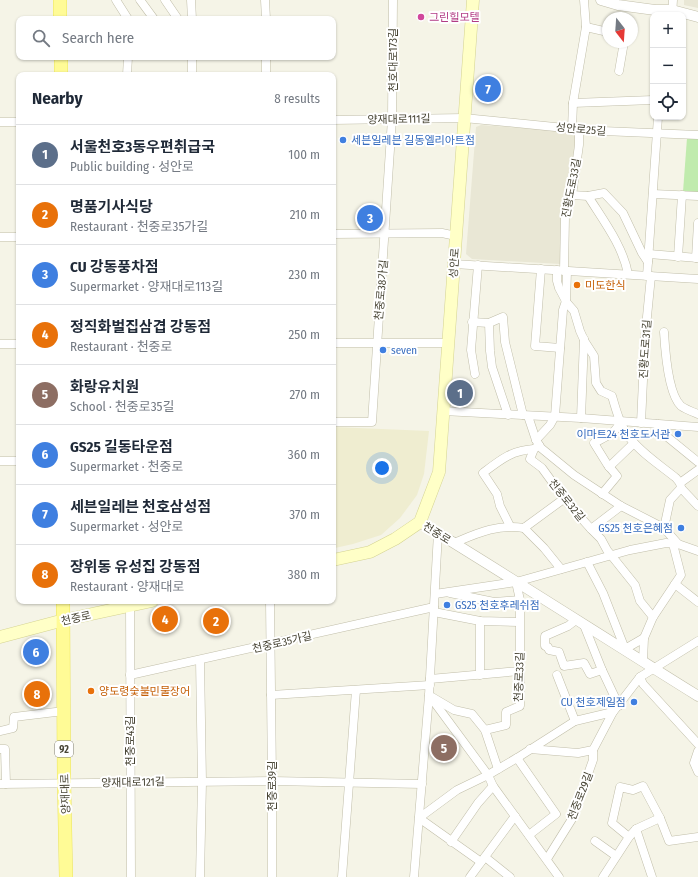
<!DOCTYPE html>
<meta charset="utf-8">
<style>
:root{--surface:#fff;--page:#f2f2f3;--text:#1f2937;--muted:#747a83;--line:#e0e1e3;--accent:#844927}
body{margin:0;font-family:"Fira Sans Condensed","Noto Sans KR",sans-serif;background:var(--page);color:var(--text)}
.controls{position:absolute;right:12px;top:12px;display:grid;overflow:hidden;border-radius:8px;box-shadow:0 1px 3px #0004}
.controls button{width:36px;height:36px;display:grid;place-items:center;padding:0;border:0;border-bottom:1px solid var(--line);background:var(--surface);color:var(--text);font:20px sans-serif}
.compass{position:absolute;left:602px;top:12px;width:36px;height:36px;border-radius:50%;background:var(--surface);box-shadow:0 1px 3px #0004;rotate:163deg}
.you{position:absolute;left:382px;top:468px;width:14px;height:14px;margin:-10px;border:3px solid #fff;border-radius:50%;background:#1a73e8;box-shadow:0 0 0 6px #1a73e833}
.badge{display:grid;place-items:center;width:26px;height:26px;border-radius:50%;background:var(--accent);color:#fff;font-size:13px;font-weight:700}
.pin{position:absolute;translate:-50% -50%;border:2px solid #fff;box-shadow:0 1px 4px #0006}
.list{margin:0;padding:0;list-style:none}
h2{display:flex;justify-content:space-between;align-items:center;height:52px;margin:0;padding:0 16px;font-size:17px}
h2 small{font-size:13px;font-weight:400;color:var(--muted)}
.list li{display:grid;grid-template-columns:26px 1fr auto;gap:12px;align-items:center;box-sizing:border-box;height:60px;padding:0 16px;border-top:1px solid var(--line)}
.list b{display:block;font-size:15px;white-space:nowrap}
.list p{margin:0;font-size:13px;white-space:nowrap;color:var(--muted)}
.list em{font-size:13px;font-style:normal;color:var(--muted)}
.icon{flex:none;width:22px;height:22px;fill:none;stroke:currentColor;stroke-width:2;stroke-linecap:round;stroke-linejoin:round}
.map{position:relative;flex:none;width:698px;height:877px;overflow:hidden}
.search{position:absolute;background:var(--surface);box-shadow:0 1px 3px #0004;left:16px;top:16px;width:320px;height:44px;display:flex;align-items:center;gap:10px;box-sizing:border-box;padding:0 14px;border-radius:8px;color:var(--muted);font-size:15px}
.panel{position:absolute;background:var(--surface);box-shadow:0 1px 3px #0004;left:16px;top:72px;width:320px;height:532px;border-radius:8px}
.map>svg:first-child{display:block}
.residential{fill:#e9e7d5}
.education{fill:#efedd0}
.green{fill:#c0ebad}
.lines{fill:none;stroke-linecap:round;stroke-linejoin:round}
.minor-casing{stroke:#c1bea9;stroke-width:9}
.tertiary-casing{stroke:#c1bea9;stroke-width:11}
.secondary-casing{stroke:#d4d392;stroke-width:13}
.primary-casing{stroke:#ebe45e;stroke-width:14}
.minor{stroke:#fff;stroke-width:8}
.tertiary{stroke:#fff;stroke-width:10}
.secondary{stroke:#ffffc7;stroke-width:12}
.primary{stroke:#fffb96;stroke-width:13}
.hotel-dot{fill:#d1479c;stroke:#fff;stroke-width:1.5}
.shop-dot{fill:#3f7fe0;stroke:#fff;stroke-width:1.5}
.food-dot{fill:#e8710a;stroke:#fff;stroke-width:1.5}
.labels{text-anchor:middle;stroke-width:4;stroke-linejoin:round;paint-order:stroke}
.shield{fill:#fff;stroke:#7f7d72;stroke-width:1}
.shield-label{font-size:10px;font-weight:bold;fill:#484535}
.hotel-label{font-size:11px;fill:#b23c85;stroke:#fff;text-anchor:start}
.street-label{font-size:11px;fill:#484535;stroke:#fff}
.shop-label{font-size:11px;fill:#366cbe;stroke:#fff;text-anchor:start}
.food-label{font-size:11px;fill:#c56008;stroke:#fff;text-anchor:start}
</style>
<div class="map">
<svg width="698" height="877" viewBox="0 0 698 877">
<rect width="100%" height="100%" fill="#f5f4e7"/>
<g class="residential">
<path d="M684 0H698V8L684 5Z"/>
<path d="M481 125 564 131 576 135 560 264 472 259 466 254 476 127Z"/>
</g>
<path class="education" d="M333 427 429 431 424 474 417 495 400 518 381 535 353 544 335 548 333 547Z"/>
<path class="green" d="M687 138 698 139V192H683Z"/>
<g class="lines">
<g class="minor-casing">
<g id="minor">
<path d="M116 0 128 19"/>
<path d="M140 0 154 19"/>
<path d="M165 0 178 19"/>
<path d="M191 0 192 19"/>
<path d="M265 0 266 19"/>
<path d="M672 15 673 0"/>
<path d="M586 27 608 32"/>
<path d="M192 57V75"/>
<path d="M266 57V75"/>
<path d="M619 71 624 42"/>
<path d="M127 75 128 57"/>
<path d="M573 103 653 100"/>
<path d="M333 120 464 118 555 127 579 130 698 135"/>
<path d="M0 122H19"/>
<path d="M572 129 573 103 586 27 584 0"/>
<path d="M653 194 698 196"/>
<path d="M572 195 588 196C603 220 623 246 628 274"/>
<path d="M588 196 604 193 623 213 642 253 648 262"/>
<path d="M333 234 442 233 456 236"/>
<path d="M0 237H19"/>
<path d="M649 254 698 258"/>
<path d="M678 257 682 195"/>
<path d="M696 258 698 223"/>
<path d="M454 264 698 279"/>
<path d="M541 269 535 346 560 348"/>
<path d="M557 270V281L559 288 567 303 574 311 580 331 585 342 594 356 596 383 601 391 612 396C616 410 620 425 629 437 641 453 660 465 676 478L680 483 681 488 670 500 664 528"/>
<path d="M564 271 565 217 572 195 579 145V130"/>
<path d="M647 276 658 117"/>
<path d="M472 322 489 323 503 317 505 342 523 415"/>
<path d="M489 323 490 351 492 367 508 415"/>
<path d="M664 332C665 349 668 394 681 406 685 409 693 412 698 414"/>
<path d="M333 343H448"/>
<path d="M0 344H19"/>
<path d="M475 374 471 350 478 265"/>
<path d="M443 411 581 418 698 427"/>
<path d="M528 416 536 440 541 448 574 475 621 506 664 528 678 544"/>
<path d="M581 418 584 339"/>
<path d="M333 422H372L392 119 393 0"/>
<path d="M641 423 645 337 651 276"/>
<path d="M657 424 660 431 698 462"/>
<path d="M536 440 550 425 555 416 563 310 566 301 567 271"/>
<path d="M539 445 534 449 530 459 542 468 566 501 591 529 601 539 607 550 635 585 640 601 653 617"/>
<path d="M0 461H19"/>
<path d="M609 467 634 443"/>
<path d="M680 483 698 470"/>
<path d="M681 488 698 506"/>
<path d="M602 494 617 476 607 464 594 443C605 437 617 433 620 421"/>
<path d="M510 526 500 506 497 494 483 473C500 460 512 450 534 449"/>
<path d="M524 528 544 548 561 569"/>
<path d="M591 529 621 506"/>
<path d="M454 543C478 533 497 524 524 528L565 498"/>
<path d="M587 562 603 593 625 649 644 638"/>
<path d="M675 584 698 602"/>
<path d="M450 593 494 602 520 600"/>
<path d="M435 594 516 582 630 550 666 543 678 544 698 551"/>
<path d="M270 601 272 781V877"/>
<path d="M130 602 131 877"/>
<path d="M434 612 480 621 519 622"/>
<path d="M576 620 568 626 545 636V646L548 647 549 650 559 652 564 666 584 663 590 674 602 670"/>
<path d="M480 621V675"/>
<path d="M584 625 602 670 619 706"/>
<path d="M200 660 202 782 200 877"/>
<path d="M643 661 644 638 653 617 681 575 673 544"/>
<path d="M130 675 434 607"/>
<path d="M557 675 575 721"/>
<path d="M640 677 643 684 698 744"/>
<path d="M430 679 520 671"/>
<path d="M271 695 430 685"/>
<path d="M429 695 488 775 493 786 559 877"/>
<path d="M432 697 454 710 472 714 485 730 498 769"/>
<path d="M485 730 506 725V712L520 706V600L516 582"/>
<path d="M0 731 13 728 14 717 64 711"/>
<path d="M0 749H5L6 784"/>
<path d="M530 749 578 753 593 750 613 712"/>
<path d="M698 751 694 763 698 772"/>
<path d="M517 758 556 814 529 835"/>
<path d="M0 784 272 781 422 784"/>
<path d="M636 829 652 877"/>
<path d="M629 837 612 823 620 787 633 790 643 786 660 818 669 841 698 837"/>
<path d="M595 841 616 856"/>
<path d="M451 842 478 803 493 786"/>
<path d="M485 857 510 877"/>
<path d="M547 859 572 819 593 760V750"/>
<path d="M481 862 419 818 457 790 488 775 517 758 575 721 613 712 640 677 698 641"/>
<path d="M342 877 356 690"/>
<path d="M414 877 429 695 438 533"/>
<path d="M470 877 515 816"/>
<path d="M603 877 629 837 636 829 660 818"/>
</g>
</g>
<g class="tertiary-casing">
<g id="tertiary">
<path d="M601 0 618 5 655 10H672L698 17"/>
<path d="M420 522C513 579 605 638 698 696"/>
</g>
</g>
<g class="secondary-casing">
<g id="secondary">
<path d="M333 560 370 552 395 539 420 522 439 472 473 0"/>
<path d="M0 637 64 620 152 601"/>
</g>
</g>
<g class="primary-casing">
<g id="primary">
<path d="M60 0V19"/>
<path d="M61 57V75"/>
<path d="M63 601 64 779 66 877"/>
</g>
</g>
<use href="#minor" class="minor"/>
<use href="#tertiary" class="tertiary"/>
<use href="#secondary" class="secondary"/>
<use href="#primary" class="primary"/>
</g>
<circle class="hotel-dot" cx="421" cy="17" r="4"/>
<g class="shop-dot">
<circle cx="343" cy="140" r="4"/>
<circle cx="383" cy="350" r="4"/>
<circle cx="678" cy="434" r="4"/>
<circle cx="681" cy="528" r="4"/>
<circle cx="447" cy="605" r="4"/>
<circle cx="634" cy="702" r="4"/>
</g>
<g class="food-dot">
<circle cx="577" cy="285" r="4"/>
<circle cx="91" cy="691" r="4"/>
</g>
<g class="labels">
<rect class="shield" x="55" y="741" width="18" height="16" rx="3"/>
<g class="shield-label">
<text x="64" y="753">92</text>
</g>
<g class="hotel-label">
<text x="429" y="21">그린힐모텔</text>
</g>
<g class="street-label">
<text transform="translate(393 60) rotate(-90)" y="4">천호대로173길</text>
<text transform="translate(399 119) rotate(-1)" y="4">양재대로111길</text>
<text transform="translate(581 129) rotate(5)" y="4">성안로25길</text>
<text transform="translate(571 188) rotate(-79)" y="4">진황도로33길</text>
<text transform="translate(454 263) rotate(-86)" y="4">성안로</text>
<text transform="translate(381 290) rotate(-85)" y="4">천중로38가길</text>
<text transform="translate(645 349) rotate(-86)" y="4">진황도로31길</text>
<text transform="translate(567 500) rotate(51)" y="4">천중로32길</text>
<text transform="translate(437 533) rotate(32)" y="4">천중로</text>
<text transform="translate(76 618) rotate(-13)" y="4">천중로</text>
<text transform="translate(282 642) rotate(-13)" y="4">천중로35가길</text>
<text transform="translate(519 677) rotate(-88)" y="4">천중로33길</text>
<text transform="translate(130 741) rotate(-90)" y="4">천중로43길</text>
<text transform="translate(133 782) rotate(-1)" y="4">양재대로121길</text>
<text transform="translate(272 786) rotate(-90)" y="4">천중로39길</text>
<text transform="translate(65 794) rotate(-92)" y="4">양재대로</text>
<text transform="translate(580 796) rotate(-69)" y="4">천중로29길</text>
</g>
<g class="shop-label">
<text x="351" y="144">세븐일레븐 길동엘리아트점</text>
<text x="391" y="354">seven</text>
<text x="670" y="438" text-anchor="end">이마트24 천호도서관</text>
<text x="673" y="532" text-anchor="end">GS25 천호은혜점</text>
<text x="455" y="609">GS25 천호후레쉬점</text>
<text x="626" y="706" text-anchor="end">CU 천호제일점</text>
</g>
<g class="food-label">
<text x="585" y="289">미도한식</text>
<text x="99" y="695">양도령숯불민물장어</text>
</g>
</g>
</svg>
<div class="controls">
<button>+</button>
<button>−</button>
<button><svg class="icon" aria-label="locate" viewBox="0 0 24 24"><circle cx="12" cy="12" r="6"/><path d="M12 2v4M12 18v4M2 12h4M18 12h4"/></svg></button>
</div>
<svg class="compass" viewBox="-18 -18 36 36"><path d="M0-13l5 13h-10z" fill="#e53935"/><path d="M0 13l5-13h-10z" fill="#747a83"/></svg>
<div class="you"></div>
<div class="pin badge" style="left:460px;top:393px;background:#5c6f8a">1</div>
<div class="pin badge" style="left:216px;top:621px;background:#e8710a">2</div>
<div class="pin badge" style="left:370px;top:218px;background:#3f7fe0">3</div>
<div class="pin badge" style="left:165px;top:619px;background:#e8710a">4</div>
<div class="pin badge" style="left:444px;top:748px;background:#8d6e63">5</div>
<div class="pin badge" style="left:36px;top:652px;background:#3f7fe0">6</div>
<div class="pin badge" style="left:488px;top:89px;background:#3f7fe0">7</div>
<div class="pin badge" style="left:37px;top:694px;background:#e8710a">8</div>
<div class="search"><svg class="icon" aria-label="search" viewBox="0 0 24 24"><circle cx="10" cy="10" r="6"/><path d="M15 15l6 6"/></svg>Search here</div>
<section class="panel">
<h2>Nearby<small>8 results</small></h2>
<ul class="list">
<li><span class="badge" style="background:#5c6f8a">1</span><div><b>서울천호3동우편취급국</b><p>Public building · 성안로</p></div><em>100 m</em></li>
<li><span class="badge" style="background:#e8710a">2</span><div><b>명품기사식당</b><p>Restaurant · 천중로35가길</p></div><em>210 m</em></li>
<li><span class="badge" style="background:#3f7fe0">3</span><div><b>CU 강동풍차점</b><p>Supermarket · 양재대로113길</p></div><em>230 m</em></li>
<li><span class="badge" style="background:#e8710a">4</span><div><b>정직화벌집삼겹 강동점</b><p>Restaurant · 천중로</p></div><em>250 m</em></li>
<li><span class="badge" style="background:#8d6e63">5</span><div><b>화랑유치원</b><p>School · 천중로35길</p></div><em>270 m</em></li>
<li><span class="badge" style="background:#3f7fe0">6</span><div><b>GS25 길동타운점</b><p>Supermarket · 천중로</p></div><em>360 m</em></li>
<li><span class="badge" style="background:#3f7fe0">7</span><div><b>세븐일레븐 천호삼성점</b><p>Supermarket · 성안로</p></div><em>370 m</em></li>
<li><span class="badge" style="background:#e8710a">8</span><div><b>장위동 유성집 강동점</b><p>Restaurant · 양재대로</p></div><em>380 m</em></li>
</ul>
</section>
</div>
